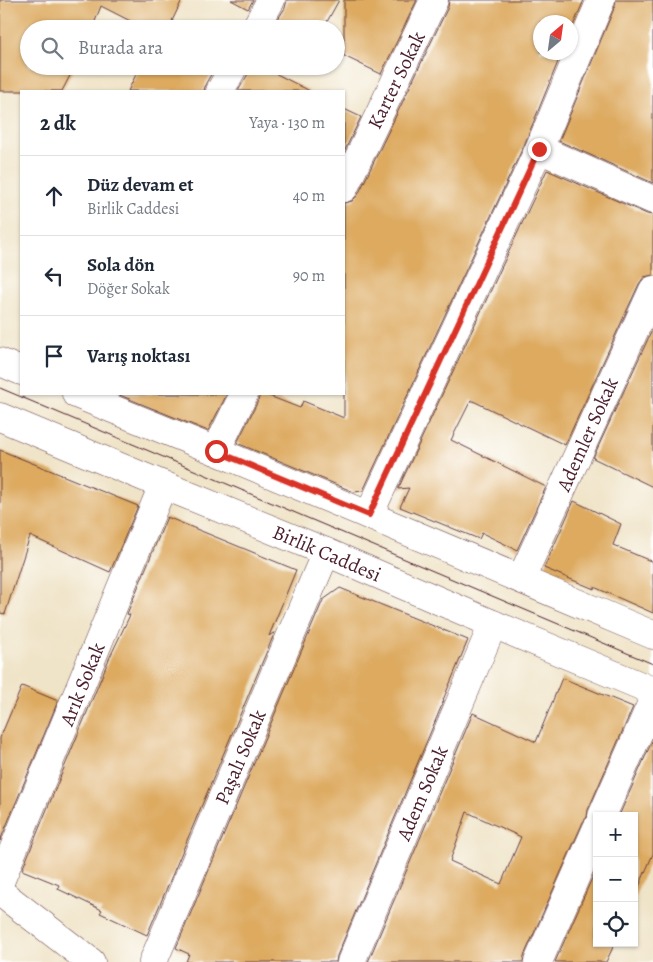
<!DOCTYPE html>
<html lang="tr">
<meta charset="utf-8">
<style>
:root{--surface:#fff;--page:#f2f2f3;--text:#1f2937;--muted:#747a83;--line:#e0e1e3}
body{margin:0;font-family:Alegreya,serif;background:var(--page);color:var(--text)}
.controls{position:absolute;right:15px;bottom:15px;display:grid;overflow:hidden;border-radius:0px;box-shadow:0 1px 4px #0004}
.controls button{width:45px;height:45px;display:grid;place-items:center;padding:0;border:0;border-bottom:1px solid var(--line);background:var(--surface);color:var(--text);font:25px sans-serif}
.compass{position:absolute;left:533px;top:15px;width:45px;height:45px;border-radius:50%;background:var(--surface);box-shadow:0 1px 4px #0004;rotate:29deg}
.stop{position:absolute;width:15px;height:15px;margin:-11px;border:4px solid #d93025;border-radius:50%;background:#fff}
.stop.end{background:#d93025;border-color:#fff;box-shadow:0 1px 5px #0008}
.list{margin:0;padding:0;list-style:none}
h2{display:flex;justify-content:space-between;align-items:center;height:65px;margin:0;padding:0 20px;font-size:21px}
h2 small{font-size:16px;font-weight:400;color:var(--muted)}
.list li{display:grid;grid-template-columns:32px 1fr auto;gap:15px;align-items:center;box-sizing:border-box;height:80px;padding:0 20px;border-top:1px solid var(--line)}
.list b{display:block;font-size:19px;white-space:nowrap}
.list p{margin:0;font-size:16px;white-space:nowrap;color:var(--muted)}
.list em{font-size:16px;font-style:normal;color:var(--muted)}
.icon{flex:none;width:28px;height:28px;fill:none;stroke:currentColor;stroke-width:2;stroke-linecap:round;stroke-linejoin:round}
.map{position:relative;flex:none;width:653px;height:962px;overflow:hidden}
.search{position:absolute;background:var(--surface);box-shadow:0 1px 4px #0004;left:20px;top:20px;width:325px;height:55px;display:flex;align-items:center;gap:12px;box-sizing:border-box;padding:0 18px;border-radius:28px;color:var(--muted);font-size:19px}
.panel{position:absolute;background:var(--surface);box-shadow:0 1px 4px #0004;left:20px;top:90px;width:325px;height:305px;border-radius:0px}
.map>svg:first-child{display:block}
.building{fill:#ddaa60;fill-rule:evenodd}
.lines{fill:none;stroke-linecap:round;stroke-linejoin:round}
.minor-casing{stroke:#633d43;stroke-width:29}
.major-casing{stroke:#633d43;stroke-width:29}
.minor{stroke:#fff;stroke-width:28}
.major{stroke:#fff;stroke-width:28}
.tram{stroke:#4a1f2b;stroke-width:1}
.route{stroke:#d93025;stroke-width:6}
.labels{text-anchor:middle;stroke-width:4;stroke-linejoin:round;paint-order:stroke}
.street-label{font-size:20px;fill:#4a1f2b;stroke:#fff}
</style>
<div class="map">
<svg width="653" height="962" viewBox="0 0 653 962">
<rect width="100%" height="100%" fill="#fff"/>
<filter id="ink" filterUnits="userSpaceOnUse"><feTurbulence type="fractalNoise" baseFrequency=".02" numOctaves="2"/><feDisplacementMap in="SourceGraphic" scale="10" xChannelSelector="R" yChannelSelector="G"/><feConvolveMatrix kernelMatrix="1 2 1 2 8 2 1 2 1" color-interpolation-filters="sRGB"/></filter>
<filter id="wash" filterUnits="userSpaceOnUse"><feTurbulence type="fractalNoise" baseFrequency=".0096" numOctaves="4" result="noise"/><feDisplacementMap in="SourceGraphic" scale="20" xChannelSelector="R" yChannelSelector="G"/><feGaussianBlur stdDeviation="1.12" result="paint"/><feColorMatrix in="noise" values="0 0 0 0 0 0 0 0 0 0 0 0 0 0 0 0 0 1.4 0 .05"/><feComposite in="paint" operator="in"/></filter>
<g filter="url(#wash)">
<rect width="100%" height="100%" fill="#f0e4c8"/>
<g id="blocks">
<g class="building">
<path d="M0 0H182L172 21 188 29H146L101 6 92 29H29V66H75L62 91H0Z"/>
<path d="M231 0H253L248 9Z"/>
<path d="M287 0H339L323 29H289L276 22 285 8Z"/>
<path d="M344 0H417L381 74 344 56Z"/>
<path d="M449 0H584L570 33V22H540V52H562L525 143 363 491 354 492 237 443 258 401 260 394H264L300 408 303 401 344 418V203L352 201 358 195 448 7Z"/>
<path d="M616 0H653V183L559 141 615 6Z"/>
<path d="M140 66H216L206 83 204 91H128Z"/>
<path d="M250 66H261L310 91H238L248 74Z"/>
<path d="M344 109 361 117 344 152Z"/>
<path d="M547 170 647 214 653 215V275L644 277 639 284 565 445 471 400 451 440 546 487 517 550 482 533 479 539 400 507 409 488 398 489Z"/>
<path d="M653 328V487L593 458Z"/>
<path d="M117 394H227L208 431Z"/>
<path d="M0 450 138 506 110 572 30 536 5 614 0 613Z"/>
<path d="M574 501 621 524 613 545 653 562V613L594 587V589L544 568Z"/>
<path d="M167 517 296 570 269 636 275 632 147 935 100 913 102 910 58 889 59 885 22 870 109 659 130 615 127 614Z"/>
<path d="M340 588 468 640 443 700H444L337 956 336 962H186L189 954 176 948 323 600Z"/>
<path d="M562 678 633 707 588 810 587 817 583 822 524 956 523 962H368L473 713 536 742ZM467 812 521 837 501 884 450 861Z"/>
<path d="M22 686 58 701 0 841V738Z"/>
<path d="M653 739V854L634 898V816H619Z"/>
<path d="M597 867V943H615L606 962H555Z"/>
</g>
</g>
</g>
<g filter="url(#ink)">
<use href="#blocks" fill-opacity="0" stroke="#633d43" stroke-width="1"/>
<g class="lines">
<g class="minor-casing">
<g id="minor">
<path d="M255 29 271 0"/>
<path d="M220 91 234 66"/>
<path d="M539 149 653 200"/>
<path d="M344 188 434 0"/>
<path d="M216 451 244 394"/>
<path d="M369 515 539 149 601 0"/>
<path d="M521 579 653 290"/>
<path d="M602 816 653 700"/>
<path d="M0 882 163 485"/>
<path d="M0 892 91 962"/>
<path d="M153 962 326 552"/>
<path d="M351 962 493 624"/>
<path d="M538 962 597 828"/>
</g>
</g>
<g class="major-casing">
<g id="major">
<path d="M0 362 21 371"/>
<path d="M76 394 216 451 653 635"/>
<path d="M0 417 163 485 326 552 493 624 653 691"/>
</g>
</g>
<use href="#minor" class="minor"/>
<use href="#major" class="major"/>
<path class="tram" d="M0 388 653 664"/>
</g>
</g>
<g class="lines" filter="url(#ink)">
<path class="route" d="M216 451 369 515 539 149"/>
</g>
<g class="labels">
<g class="street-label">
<text transform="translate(396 80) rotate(-64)" y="7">Karter Sokak</text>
<text transform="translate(587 434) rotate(-66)" y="7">Ademler Sokak</text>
<text transform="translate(327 553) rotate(23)" y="7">Birlik Caddesi</text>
<text transform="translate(82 684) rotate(-68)" y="7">Arık Sokak</text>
<text transform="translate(240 757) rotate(-67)" y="7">Paşalı Sokak</text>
<text transform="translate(422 793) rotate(-67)" y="7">Adem Sokak</text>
</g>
</g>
</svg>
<div class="controls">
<button>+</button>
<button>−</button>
<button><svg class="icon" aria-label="locate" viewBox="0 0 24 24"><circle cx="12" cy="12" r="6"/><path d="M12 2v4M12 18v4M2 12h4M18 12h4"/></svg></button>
</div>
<svg class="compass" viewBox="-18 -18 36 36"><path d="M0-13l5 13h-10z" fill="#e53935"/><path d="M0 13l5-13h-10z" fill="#747a83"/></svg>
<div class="stop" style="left:216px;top:451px"></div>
<div class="stop end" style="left:539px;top:149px"></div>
<div class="search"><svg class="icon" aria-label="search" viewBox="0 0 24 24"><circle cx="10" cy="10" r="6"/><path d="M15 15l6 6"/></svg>Burada ara</div>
<section class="panel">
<h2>2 dk<small>Yaya · 130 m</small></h2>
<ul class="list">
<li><svg class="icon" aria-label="ahead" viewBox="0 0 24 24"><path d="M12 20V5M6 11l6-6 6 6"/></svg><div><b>Düz devam et</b><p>Birlik Caddesi</p></div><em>40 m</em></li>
<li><svg class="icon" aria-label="left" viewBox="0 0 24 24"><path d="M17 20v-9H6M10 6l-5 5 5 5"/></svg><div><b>Sola dön</b><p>Döğer Sokak</p></div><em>90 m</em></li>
<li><svg class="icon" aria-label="arrive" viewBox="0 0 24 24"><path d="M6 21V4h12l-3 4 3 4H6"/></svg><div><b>Varış noktası</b></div></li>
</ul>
</section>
</div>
